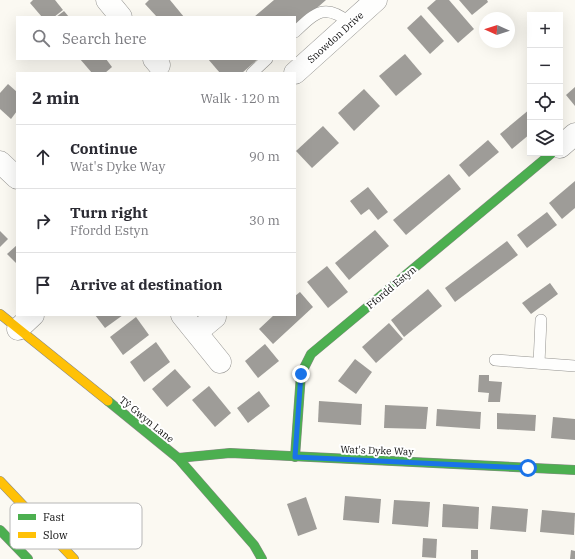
<!DOCTYPE html>
<meta charset="utf-8">
<style>
:root{--surface:#fff;--page:#f7f7f7;--text:#2b2b33;--muted:#7c7c81;--line:#e1e1e2}
body{margin:0;font-family:"IBM Plex Serif",serif;background:var(--page);color:var(--text)}
.controls{position:absolute;right:12px;top:12px;display:grid;overflow:hidden;border-radius:0px;box-shadow:0 4px 16px #0002}
.controls button{width:36px;height:36px;display:grid;place-items:center;padding:0;border:0;border-bottom:1px solid var(--line);background:var(--surface);color:var(--text);font:20px sans-serif}
.compass{position:absolute;left:479px;top:12px;width:36px;height:36px;border-radius:50%;background:var(--surface);box-shadow:0 4px 16px #0002;rotate:273deg}
.stop{position:absolute;width:12px;height:12px;margin:-9px;border:3px solid #1a73e8;border-radius:50%;background:#fff}
.stop.end{background:#1a73e8;border-color:#fff;box-shadow:0 1px 4px #0008}
.list{margin:0;padding:0;list-style:none}
h2{display:flex;justify-content:space-between;align-items:center;height:52px;margin:0;padding:0 16px;font-size:17px}
h2 small{font-size:13px;font-weight:400;color:var(--muted)}
.list li{display:grid;grid-template-columns:26px 1fr auto;gap:12px;align-items:center;box-sizing:border-box;height:64px;padding:0 16px;border-top:1px solid var(--line)}
.list b{display:block;font-size:15px;white-space:nowrap}
.list p{margin:0;font-size:13px;white-space:nowrap;color:var(--muted)}
.list em{font-size:13px;font-style:normal;color:var(--muted)}
.icon{flex:none;width:22px;height:22px;fill:none;stroke:currentColor;stroke-width:2;stroke-linecap:round;stroke-linejoin:round}
.map{position:relative;flex:none;width:575px;height:559px;overflow:hidden}
.search{position:absolute;background:var(--surface);box-shadow:0 4px 16px #0002;left:16px;top:16px;width:280px;height:44px;display:flex;align-items:center;gap:10px;box-sizing:border-box;padding:0 14px;border-radius:0px;color:var(--muted);font-size:15px}
.panel{position:absolute;background:var(--surface);box-shadow:0 4px 16px #0002;left:16px;top:72px;width:280px;height:244px;border-radius:0px}
.map>svg:first-child{display:block}
.building{fill:#9e9c98}
.lines{fill:none;stroke-linecap:round;stroke-linejoin:round}
.lane-casing{stroke:#949390;stroke-width:12}
.street-casing{stroke:#949390;stroke-width:23}
.fast-casing{stroke:#8b8a87;stroke-width:10}
.slow-casing{stroke:#8b8a87;stroke-width:10}
.lane{stroke:#fefefd;stroke-width:11}
.street{stroke:#fefefd;stroke-width:22}
.fast{stroke:#4caf50;stroke-width:9}
.slow{stroke:#ffc107;stroke-width:9}
.route{stroke:#1a73e8;stroke-width:5}
.labels{text-anchor:middle;stroke-width:4;stroke-linejoin:round;paint-order:stroke}
.street-label{font-size:10px;fill:#0d0d0d;stroke:#fff}
.key{fill:#fff;stroke:#b6b6b6;stroke-width:1}
.key-label{font-size:11px;fill:#0d0d0d}
</style>
<div class="map">
<svg width="575" height="559" viewBox="0 0 575 559">
<rect width="100%" height="100%" fill="#fbf9f2"/>
<g class="building">
<path d="M33 0H55L63 10 54 17H42L30 3Z"/>
<path d="M149 0H170L184 17H157L145 4Z"/>
<path d="M274 0H326L295 27V17H254Z"/>
<path d="M436 0H449L474 29 458 43 427 8Z"/>
<path d="M459 0H487L488 2 472 15Z"/>
<path d="M64 11 69 17H56Z"/>
<path d="M421 15 444 41 430 54 407 28Z"/>
<path d="M405 54 422 74 396 96 379 76Z"/>
<path d="M80 59H106L112 67 105 73H92Z"/>
<path d="M208 59H258L242 73H220Z"/>
<path d="M8 84 17 92V111L11 119 0 109V93Z"/>
<path d="M575 87V106L566 95Z"/>
<path d="M364 89 380 106 354 131 338 113Z"/>
<path d="M530 109V134L512 149 500 134Z"/>
<path d="M323 126 339 143 312 168 296 151Z"/>
<path d="M488 140 499 152 469 177 459 165Z"/>
<path d="M449 174 461 189 406 235 393 220Z"/>
<path d="M575 181V208L562 219 549 203Z"/>
<path d="M368 187 388 212 378 220 369 209 361 215 350 201Z"/>
<path d="M547 212 557 225 527 248 517 235Z"/>
<path d="M375 230 389 246 349 280 335 263Z"/>
<path d="M0 231 8 239 0 247Z"/>
<path d="M507 241 518 255 455 302 445 288Z"/>
<path d="M17 245V264L7 254Z"/>
<path d="M327 266 348 292 328 308 307 282Z"/>
<path d="M550 283 558 294 531 314 522 303Z"/>
<path d="M428 289 442 306 404 337 391 320Z"/>
<path d="M300 292 313 307 273 344 259 329 274 315H295V296Z"/>
<path d="M95 315H123L105 328Z"/>
<path d="M136 317 149 335 123 355 110 337Z"/>
<path d="M389 323 403 339 376 363 362 347Z"/>
<path d="M156 342 170 362 144 382 130 362Z"/>
<path d="M265 344 279 361 258 378 245 361Z"/>
<path d="M355 359 372 372 356 394 338 381Z"/>
<path d="M175 369 191 387 167 407 152 389Z"/>
<path d="M479 375H489V381L502 382 500 402H488L489 393 478 392Z"/>
<path d="M209 386 231 413 215 427 192 400Z"/>
<path d="M259 391 270 406 248 423 237 408Z"/>
<path d="M319 401 362 404 361 425 318 422Z"/>
<path d="M385 405 428 407 426 429 384 428Z"/>
<path d="M437 409 481 412 480 429 436 426Z"/>
<path d="M497 413 536 415 535 431 497 429Z"/>
<path d="M553 417 575 419V440L551 438Z"/>
<path d="M345 496 381 499 379 523 343 520Z"/>
<path d="M306 497 317 529 298 536 287 504Z"/>
<path d="M394 500 430 502 428 527 392 524Z"/>
<path d="M443 504 479 507 478 529 442 527Z"/>
<path d="M492 506 528 509 526 532 490 529Z"/>
<path d="M542 510 575 513 574 535 540 532Z"/>
<path d="M423 538 437 539 436 558 422 557Z"/>
<rect x="471" y="550" width="7" height="9"/>
<path d="M571 550 575 551V559H570Z"/>
</g>
<g class="lines">
<g class="lane-casing">
<g id="lane">
<path d="M295 32C315 13 325 2 350 23"/>
<path d="M252 73 267 59"/>
<path d="M495 360 575 366"/>
<path d="M539 363 541 320"/>
</g>
</g>
<g class="street-casing">
<g id="street">
<path d="M107 0 121 17"/>
<path d="M154 59 159 65"/>
<path d="M295 73 376 0"/>
<path d="M560 147 575 134"/>
<path d="M0 162 17 178"/>
<path d="M182 315 220 362"/>
<path d="M18 329 33 315"/>
<path d="M197 332 215 317"/>
</g>
</g>
<g class="fast-casing">
<g id="fast">
<path d="M108 401 178 458 254 545 262 559"/>
<path d="M295 457 301 374 311 354 552 153"/>
<path d="M178 458 230 453 575 470"/>
<path d="M0 530 28 559"/>
</g>
</g>
<g class="slow-casing">
<g id="slow">
<path d="M0 314 108 401"/>
<path d="M0 481 74 559"/>
</g>
</g>
<use href="#lane" class="lane"/>
<use href="#street" class="street"/>
<use href="#fast" class="fast"/>
<use href="#slow" class="slow"/>
</g>
<g class="lines">
<path class="route" d="M301 374 295 457 528 468"/>
</g>
<g class="labels">
<g class="street-label">
<text transform="translate(335 37) rotate(-42)" y="4">Snowdon Drive</text>
<text transform="translate(391 287) rotate(-40)" y="4">Ffordd Estyn</text>
<text transform="translate(147 419) rotate(39)" y="4">Tŷ Gwyn Lane</text>
<text transform="translate(377 450) rotate(2)" y="4">Wat's Dyke Way</text>
</g>
</g>
<rect x="10" y="503" width="132" height="46" rx="6" class="key"/>
<rect x="18" y="514" width="18" height="6" fill="#4caf50"/>
<rect x="18" y="532" width="18" height="6" fill="#ffc107"/>
<g class="key-label">
<text x="43" y="521">Fast</text>
<text x="43" y="539">Slow</text>
</g>
</svg>
<div class="controls">
<button>+</button>
<button>−</button>
<button><svg class="icon" aria-label="locate" viewBox="0 0 24 24"><circle cx="12" cy="12" r="6"/><path d="M12 2v4M12 18v4M2 12h4M18 12h4"/></svg></button>
<button><svg class="icon" aria-label="layers" viewBox="0 0 24 24"><path d="M12 4l9 5-9 5-9-5zM3 14l9 5 9-5"/></svg></button>
</div>
<svg class="compass" viewBox="-18 -18 36 36"><path d="M0-13l5 13h-10z" fill="#e53935"/><path d="M0 13l5-13h-10z" fill="#7c7c81"/></svg>
<div class="stop" style="left:528px;top:468px"></div>
<div class="stop end" style="left:301px;top:374px"></div>
<div class="search"><svg class="icon" aria-label="search" viewBox="0 0 24 24"><circle cx="10" cy="10" r="6"/><path d="M15 15l6 6"/></svg>Search here</div>
<section class="panel">
<h2>2 min<small>Walk · 120 m</small></h2>
<ul class="list">
<li><svg class="icon" aria-label="ahead" viewBox="0 0 24 24"><path d="M12 20V5M6 11l6-6 6 6"/></svg><div><b>Continue</b><p>Wat's Dyke Way</p></div><em>90 m</em></li>
<li><svg class="icon" aria-label="right" viewBox="0 0 24 24"><path d="M7 20v-9h11M14 6l5 5-5 5"/></svg><div><b>Turn right</b><p>Ffordd Estyn</p></div><em>30 m</em></li>
<li><svg class="icon" aria-label="arrive" viewBox="0 0 24 24"><path d="M6 21V4h12l-3 4 3 4H6"/></svg><div><b>Arrive at destination</b></div></li>
</ul>
</section>
</div>
